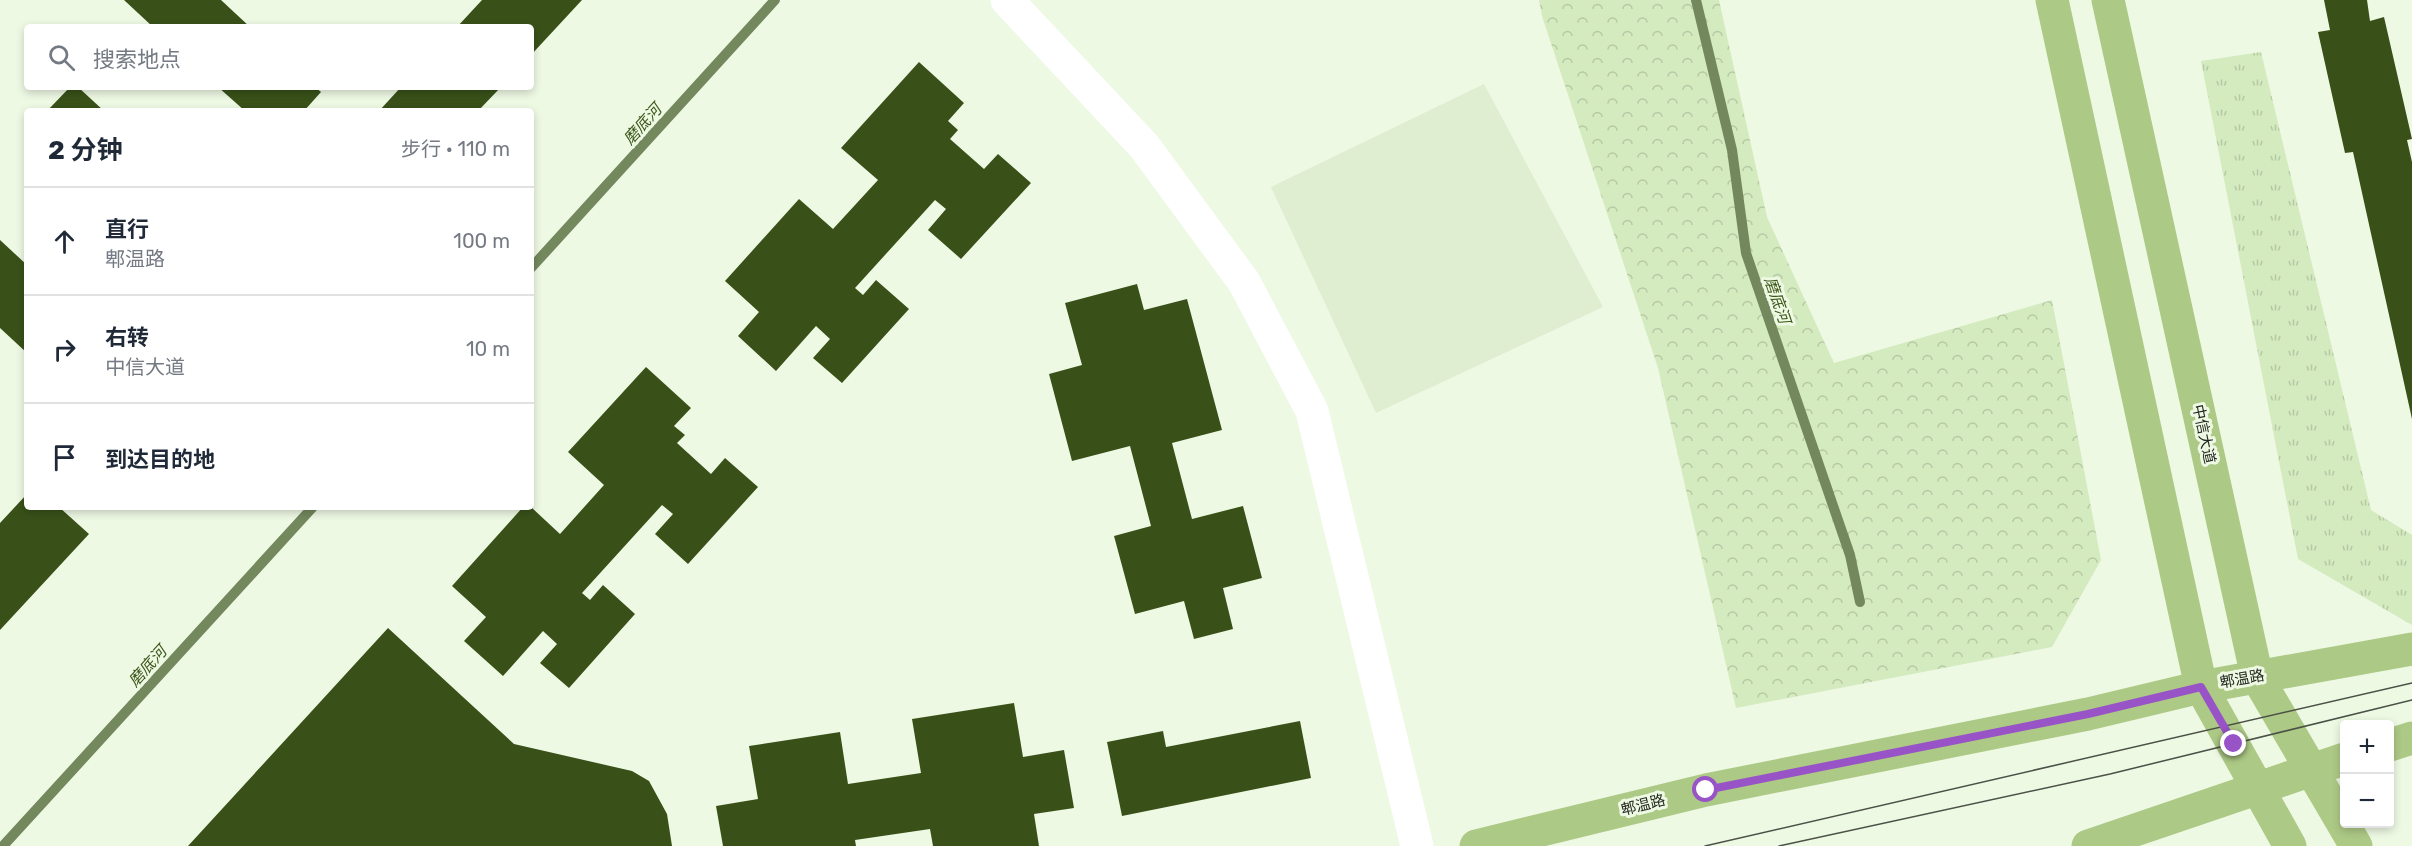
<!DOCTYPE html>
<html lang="zh">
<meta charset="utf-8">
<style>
:root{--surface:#fff;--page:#f2f2f3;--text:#1f2937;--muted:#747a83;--line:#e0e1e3}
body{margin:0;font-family:Rubik,"Noto Sans SC",sans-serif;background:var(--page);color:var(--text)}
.controls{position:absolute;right:18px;bottom:18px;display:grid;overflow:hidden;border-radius:6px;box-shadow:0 3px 9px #0003}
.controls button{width:54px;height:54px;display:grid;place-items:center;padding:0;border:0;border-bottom:2px solid var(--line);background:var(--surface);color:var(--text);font:30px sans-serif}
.stop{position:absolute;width:18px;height:18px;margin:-14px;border:4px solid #9853c7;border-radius:50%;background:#fff}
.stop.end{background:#9853c7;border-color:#fff;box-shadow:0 2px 6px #0008}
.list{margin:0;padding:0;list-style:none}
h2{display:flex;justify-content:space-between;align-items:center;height:78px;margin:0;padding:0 24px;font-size:26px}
h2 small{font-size:20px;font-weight:400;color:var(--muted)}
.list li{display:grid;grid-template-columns:39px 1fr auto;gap:18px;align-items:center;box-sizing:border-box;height:108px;padding:0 24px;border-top:2px solid var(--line)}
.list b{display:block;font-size:22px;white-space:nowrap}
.list p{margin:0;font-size:20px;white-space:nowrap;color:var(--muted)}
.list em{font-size:20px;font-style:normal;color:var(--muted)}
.icon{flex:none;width:33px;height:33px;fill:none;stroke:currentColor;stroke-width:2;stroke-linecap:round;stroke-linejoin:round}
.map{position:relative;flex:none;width:2412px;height:846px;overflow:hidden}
.search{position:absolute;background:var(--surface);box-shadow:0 3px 9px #0003;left:24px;top:24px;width:510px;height:66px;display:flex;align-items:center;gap:15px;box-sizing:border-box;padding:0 21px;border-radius:6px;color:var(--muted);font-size:22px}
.panel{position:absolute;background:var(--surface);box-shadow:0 3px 9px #0003;left:24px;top:108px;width:510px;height:402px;border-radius:6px}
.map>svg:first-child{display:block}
.built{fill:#dfedd1}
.grass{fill:url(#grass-tufts)}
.park{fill:url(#park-crowns)}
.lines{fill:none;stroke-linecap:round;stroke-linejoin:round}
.stream{stroke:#73885d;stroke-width:10}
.building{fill:#395119}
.minor{stroke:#fff;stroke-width:33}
.major{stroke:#adc986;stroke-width:33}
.tram{stroke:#4c5147;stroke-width:1.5}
.route{stroke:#9853c7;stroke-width:8}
.labels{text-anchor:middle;stroke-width:6;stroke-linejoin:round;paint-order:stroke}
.street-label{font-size:15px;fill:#252921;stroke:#eef9e4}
.water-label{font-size:16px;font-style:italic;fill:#3e581b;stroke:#eef9e4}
</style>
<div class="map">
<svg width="2412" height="846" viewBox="0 0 2412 846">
<defs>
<pattern id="grass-tufts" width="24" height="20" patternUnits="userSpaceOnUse" patternTransform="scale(1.5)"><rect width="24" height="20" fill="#d4eabf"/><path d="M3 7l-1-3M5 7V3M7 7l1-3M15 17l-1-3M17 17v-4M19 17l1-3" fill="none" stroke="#b6c9a4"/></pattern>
<pattern id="park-crowns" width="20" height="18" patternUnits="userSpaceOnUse" patternTransform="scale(1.5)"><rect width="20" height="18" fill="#d4eabf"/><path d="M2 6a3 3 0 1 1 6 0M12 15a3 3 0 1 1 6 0" fill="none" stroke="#b6c9a4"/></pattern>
</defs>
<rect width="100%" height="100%" fill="#eef9e4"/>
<path class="built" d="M1484 84 1603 307 1376 413 1271 187Z"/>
<path class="grass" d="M2261 52 2371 510 2412 535V625L2298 559 2201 61Z"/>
<path class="park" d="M1539 0H1719L1767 217 1834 363 2052 300 2101 560 2052 647 1736 708 1658 368 1542 16Z"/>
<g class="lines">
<g class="stream">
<path d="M1696 0 1732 150 1746 253 1850 555 1860 602"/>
<path d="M531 268 775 0"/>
<path d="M3 846 313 507"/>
</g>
</g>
<g class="building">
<path d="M124 0H221L250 27H153Z"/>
<path d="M482 0H582L531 55V27H457Z"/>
<path d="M2324 0H2367L2370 21 2384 17 2412 139 2407 140 2412 162V419L2353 152 2345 153 2318 32 2330 30Z"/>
<path d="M919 62 964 103 948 121 958 130 950 139 984 169 998 154 1031 183 961 259 928 230 946 209 935 200 855 288 863 295 876 280 909 309 842 383 813 358 830 339 816 326 776 371 738 336 759 312 725 281 799 199 833 229 878 180 841 148Z"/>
<path d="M70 87H78L104 111H47Z"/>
<path d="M218 87H315L321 92 304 111H245Z"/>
<path d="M401 87H501L478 111H379Z"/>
<path d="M0 240 27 265V353L0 328Z"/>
<path d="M1137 284 1144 310 1187 299 1222 430 1172 443 1192 519 1243 506 1262 578 1223 588 1233 629 1194 639 1184 601 1135 614 1114 536 1151 526 1130 446 1072 461 1049 374 1082 365 1065 303Z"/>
<path d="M646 367 691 408 674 426 685 435 677 443 711 474 725 458 758 487 688 564 655 534 673 514 662 505 582 593 590 600 603 585 635 614 569 688 540 663 557 644 543 631 503 676 464 641 486 617 452 586 523 507H531L560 534 604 485 568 452Z"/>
<path d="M27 494V507H59L89 534 0 630V523Z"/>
<path d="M388 628 514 744 632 771 649 781 667 814 672 846H188Z"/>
<path d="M1014 703 1023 757 1064 750 1074 808 1034 814 1039 846H933L930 829 855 840 856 846H723L716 806 758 799 749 746 840 732 848 784 921 773 912 719Z"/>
<path d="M1300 721 1311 778 1122 816 1107 742 1163 731 1166 747Z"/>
</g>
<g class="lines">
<path class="minor" d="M1007 0 1144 146 1244 282 1312 411 1417 846"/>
<g class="major">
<path d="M2052 0 2201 687 2290 846"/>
<path d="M2108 0 2257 677 2356 846"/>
<path d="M2390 745 2412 738"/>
<path d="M1476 846 1706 790 2088 714 2201 687 2412 649"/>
<path d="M2088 846 2344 759"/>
</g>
<g class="tram">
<path d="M1705 846 2412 683"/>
<path d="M1779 846 2110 774 2412 700"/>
</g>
</g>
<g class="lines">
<path class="route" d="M1706 790 2088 714 2201 687 2234 744"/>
</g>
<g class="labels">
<g class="street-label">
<text transform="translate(2204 434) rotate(78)" y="5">中信大道</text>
<text transform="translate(2242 679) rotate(-10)" y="5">郫温路</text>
<text transform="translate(1643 805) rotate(-14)" y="5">郫温路</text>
</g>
<g class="water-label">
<text transform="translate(642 124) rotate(-48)" y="6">磨底河</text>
<text transform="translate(1778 300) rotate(71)" y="6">磨底河</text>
<text transform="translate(147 666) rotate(-48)" y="6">磨底河</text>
</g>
</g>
</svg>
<div class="controls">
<button>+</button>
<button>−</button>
</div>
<div class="stop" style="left:1706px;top:790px"></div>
<div class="stop end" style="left:2234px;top:744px"></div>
<div class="search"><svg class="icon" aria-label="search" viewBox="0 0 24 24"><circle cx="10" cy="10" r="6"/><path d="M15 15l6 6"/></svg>搜索地点</div>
<section class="panel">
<h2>2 分钟<small>步行 · 110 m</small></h2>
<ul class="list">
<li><svg class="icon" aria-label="ahead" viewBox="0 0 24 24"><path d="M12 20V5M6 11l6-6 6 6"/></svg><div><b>直行</b><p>郫温路</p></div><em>100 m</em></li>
<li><svg class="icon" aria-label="right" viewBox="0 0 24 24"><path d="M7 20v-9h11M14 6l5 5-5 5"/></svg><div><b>右转</b><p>中信大道</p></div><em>10 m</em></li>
<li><svg class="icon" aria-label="arrive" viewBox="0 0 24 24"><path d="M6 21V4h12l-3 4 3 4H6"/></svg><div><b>到达目的地</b></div></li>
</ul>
</section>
</div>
